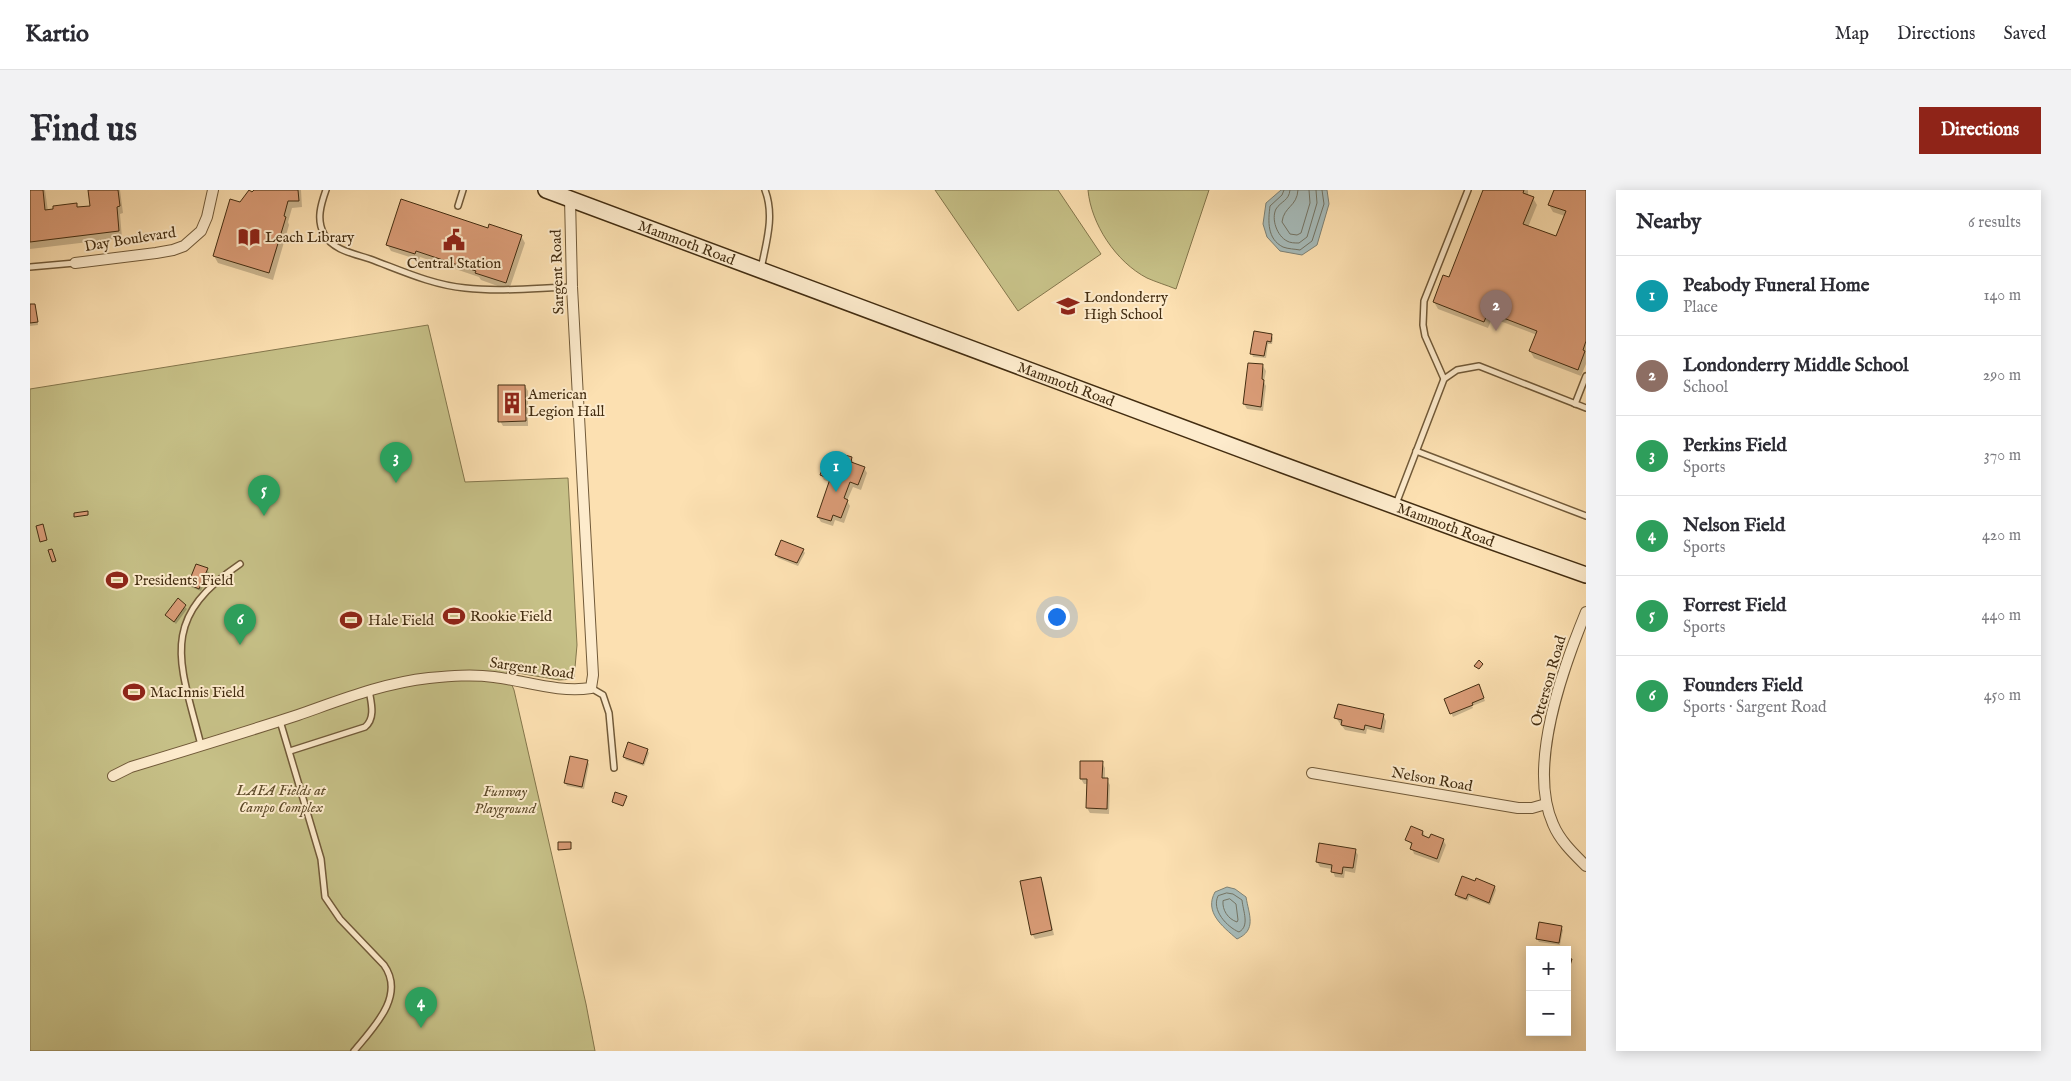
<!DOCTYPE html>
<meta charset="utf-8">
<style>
:root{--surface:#fff;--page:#f2f2f3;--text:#2b2b33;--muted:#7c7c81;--line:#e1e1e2;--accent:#8f2418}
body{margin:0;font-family:"IM FELL English",serif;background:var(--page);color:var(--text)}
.controls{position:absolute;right:15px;bottom:15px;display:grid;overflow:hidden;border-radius:0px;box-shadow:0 2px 12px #0003}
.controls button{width:45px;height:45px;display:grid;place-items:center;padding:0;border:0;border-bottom:1px solid var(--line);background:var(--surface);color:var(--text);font:25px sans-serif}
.you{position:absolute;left:1026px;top:426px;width:18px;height:18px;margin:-12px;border:4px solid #fff;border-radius:50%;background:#1a73e8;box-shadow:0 0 0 8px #1a73e833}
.badge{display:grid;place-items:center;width:32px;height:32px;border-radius:50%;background:var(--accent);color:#fff;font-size:16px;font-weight:700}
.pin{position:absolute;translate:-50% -41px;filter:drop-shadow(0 1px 2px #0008)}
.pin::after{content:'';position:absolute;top:26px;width:18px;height:15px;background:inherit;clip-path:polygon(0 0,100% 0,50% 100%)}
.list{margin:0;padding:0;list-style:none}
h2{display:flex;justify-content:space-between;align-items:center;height:65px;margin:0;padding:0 20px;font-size:21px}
h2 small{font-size:16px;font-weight:400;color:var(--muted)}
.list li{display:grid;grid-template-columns:32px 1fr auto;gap:15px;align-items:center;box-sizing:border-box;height:80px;padding:0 20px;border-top:1px solid var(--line)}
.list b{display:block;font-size:19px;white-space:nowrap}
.list p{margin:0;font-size:16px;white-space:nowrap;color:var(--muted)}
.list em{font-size:16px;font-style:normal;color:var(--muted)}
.map{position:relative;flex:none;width:1556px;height:861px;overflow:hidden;border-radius:0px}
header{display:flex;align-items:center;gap:30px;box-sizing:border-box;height:70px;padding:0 25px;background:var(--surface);border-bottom:1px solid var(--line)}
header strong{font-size:24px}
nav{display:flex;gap:28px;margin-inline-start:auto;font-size:18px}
.intro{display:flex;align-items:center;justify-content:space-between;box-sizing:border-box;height:120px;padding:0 30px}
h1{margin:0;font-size:35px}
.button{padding:12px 22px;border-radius:0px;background:var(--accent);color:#fff;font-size:18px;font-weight:700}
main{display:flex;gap:30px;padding:0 30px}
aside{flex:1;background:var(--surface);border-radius:0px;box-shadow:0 2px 12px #0003}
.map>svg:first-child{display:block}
.green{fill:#c6c087;stroke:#84764c}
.water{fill:#a6bab8;stroke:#7e8275}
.shadow{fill:#0003}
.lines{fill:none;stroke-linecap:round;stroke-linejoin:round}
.shore{stroke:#747464;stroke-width:1}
.building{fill:#da9c77;stroke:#432d11}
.service-casing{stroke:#715a39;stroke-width:8}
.minor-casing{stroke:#715a39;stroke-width:12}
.secondary-casing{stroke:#432d11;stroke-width:18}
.service{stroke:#fdebcc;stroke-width:5}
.minor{stroke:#fdebcc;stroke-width:10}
.secondary{stroke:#fdebcc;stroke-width:15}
.labels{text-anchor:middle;stroke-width:4;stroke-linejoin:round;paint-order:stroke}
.poi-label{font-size:15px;fill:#432d11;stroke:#fdebcc;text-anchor:start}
.street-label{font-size:15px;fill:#432d11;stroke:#fdebcc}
.park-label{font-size:15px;font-style:italic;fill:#5d4a29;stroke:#fdebcc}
</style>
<header>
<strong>Kartio</strong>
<nav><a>Map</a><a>Directions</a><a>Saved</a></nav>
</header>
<div class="intro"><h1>Find us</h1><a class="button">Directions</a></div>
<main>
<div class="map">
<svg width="1556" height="861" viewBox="0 0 1556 861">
<rect width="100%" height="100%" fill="#fce0b1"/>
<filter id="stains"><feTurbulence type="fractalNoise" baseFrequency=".004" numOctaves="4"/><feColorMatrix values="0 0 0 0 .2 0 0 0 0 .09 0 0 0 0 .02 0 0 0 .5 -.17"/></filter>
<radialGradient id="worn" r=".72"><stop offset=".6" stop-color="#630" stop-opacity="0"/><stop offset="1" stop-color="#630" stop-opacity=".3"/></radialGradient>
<g class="green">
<path d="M905 0H1028L1071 64 988 121Z"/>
<path d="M1058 0H1179L1146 99C1136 95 1126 92 1117 88 1086 72 1061 34 1058 0Z"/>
<path d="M398 135 435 292 538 288 547 455 544 489 529 490 476 481 484 500 556 814 565 861H0V199Z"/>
</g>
<g class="water">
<path d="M1251 0H1297L1299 14 1287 55 1272 65 1250 61 1237 47 1233 34 1236 13Z"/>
<path d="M1197 697 1205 699 1216 707C1219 725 1227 740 1207 749 1192 736 1174 722 1185 702Z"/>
</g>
<g class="shadow">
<path d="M0 0H15L18 21 46 15 48 18 61 17 59 0H90L93 23 90 24 92 48 0 59Z"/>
<path d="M226 0H271L272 17 262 18 258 32 259 35 243 90 188 73 184 66 210 14 215 9 214 7 220 1 222 3Z"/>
<path d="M1454 0H1498V6L1503 8 1507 15 1498 37 1527 48 1535 26 1523 22 1519 15 1525 0H1556V174L1551 186 1504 168 1500 161 1507 145 1462 128 1458 138 1408 119 1404 112 1420 89Z"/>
<path d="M491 46 495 53 479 100 451 90 449 87 390 67 389 70 361 61 357 54Z"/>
<path d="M5 115 8 135 0 136V116Z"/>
<path d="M1241 145 1243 148 1242 154H1238L1236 168 1223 167 1222 164Z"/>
<path d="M1233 176 1236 181 1234 192 1236 196 1233 221 1217 219 1214 214Z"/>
<path d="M495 196 498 201V236H473L470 231Z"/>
<path d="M821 269 825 274 834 278 837 283 831 300 823 297 817 311 820 316 814 333 805 330 803 336 791 332 788 327 800 292 794 290 791 285 814 271Z"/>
<path d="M773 360 775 363 768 376 748 368 746 365Z"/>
<path d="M177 379 179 383 171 401 161 397 159 394Z"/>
<path d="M148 410 157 419 146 434 136 425Z"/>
<path d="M1450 499 1455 511 1442 516 1443 518 1423 527 1415 509Z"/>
<path d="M1353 525 1356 531 1354 543 1337 539 1336 544 1315 540 1306 528Z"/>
<path d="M617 560 619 563 614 576 596 570 594 567Z"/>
<path d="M557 571 559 574 554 599 537 596 535 593Z"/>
<path d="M1072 573 1075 578V590H1077L1080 595 1079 624 1060 623 1057 618 1058 594H1054L1051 589Z"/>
<path d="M1393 642 1396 648 1413 650 1416 655 1409 673 1384 664 1382 658 1383 656 1377 650Z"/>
<path d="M1325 660 1328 665 1325 683 1315 681 1314 688 1305 687 1302 679 1290 677 1287 672Z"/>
<path d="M1010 688 1013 693 1024 745 1005 749 1002 744Z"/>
<path d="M1465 697 1466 700 1460 715 1439 707 1438 711 1428 708 1426 704Z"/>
<path d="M1531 737 1533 740 1530 755 1509 752 1507 749Z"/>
</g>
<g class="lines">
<g class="shore">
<path d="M1254 0 1252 5 1240 16C1238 31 1237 49 1253 57 1258 59 1265 59 1270 60L1282 51 1294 14 1292 0"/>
<path d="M1260 0C1259 11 1251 11 1246 19 1241 29 1247 46 1257 51 1260 53 1265 53 1269 53L1277 47 1287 13 1286 0"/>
<path d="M1268 0C1267 17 1254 16 1252 32L1260 44 1267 45 1271 43 1280 13 1279 0"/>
<path d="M1197 703 1203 704 1212 710C1213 721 1220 736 1209 742 1197 737 1181 720 1188 706Z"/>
<path d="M1200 709 1206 714 1208 730 1207 732C1198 729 1192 720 1193 711Z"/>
</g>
</g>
<g class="building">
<path d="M0 0H13L15 20 23 19V16L47 13V17L60 16 58 0H88L90 16 87 17 89 41 0 52Z"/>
<path d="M219 0 222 2 224 0H268L269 11H258L254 26 256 27 239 83 183 66 200 9 210 12Z"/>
<path d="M1453 0H1494L1493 3 1504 7 1493 34 1526 46 1536 21 1518 15 1524 0H1556V151L1553 160 1555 161 1548 180 1499 161 1507 141 1458 122 1454 132 1403 112 1413 85 1419 87Z"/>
<path d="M371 9 458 38 459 34 492 45 476 93 445 83 446 81 386 61 385 64 356 55Z"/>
<path d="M0 114H5L8 132 0 133Z"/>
<path d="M1224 141 1242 144 1241 152 1237 151 1234 166 1220 164Z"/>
<path d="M1218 173 1233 174 1232 189 1234 190 1231 217 1213 214Z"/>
<path d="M468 195H495L496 231 468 232Z"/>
<path d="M798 264 813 270 815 265 822 267 821 272 835 277 828 295 820 292 814 308 818 310 811 328 803 325 801 331 787 327 800 289 790 285Z"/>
<path d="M58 321V325L44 327V323Z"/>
<path d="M13 334 17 350 10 352 6 336Z"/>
<path d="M751 350 774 359 767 373 745 365Z"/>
<path d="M22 359 26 371 22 372 18 360Z"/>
<path d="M166 374 178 378 169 399 158 394Z"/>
<path d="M148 408 156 415 144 432 135 425Z"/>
<path d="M1449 470 1453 474 1449 479 1444 476Z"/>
<path d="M1449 494 1454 508 1442 513 1443 515 1420 524 1414 509Z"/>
<path d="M1308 514 1354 524 1351 539 1335 535 1334 540 1311 535 1312 530 1304 528Z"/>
<path d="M598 552 618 559 613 574 593 567Z"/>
<path d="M540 566 558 570 552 597 534 593Z"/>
<path d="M1050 571H1073L1072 588H1078L1077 619 1056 618 1057 589H1050Z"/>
<path d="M585 602 597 606 593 616 582 612Z"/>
<path d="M1381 636 1393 641 1392 645 1399 648 1401 644 1414 649 1407 669 1380 659 1382 653 1375 650Z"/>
<path d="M528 652H541V659L528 660Z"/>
<path d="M1289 653 1326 659 1323 678 1313 677 1312 684 1301 682 1302 675 1286 672Z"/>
<path d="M1432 686 1445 691 1446 688 1465 696 1459 713 1438 704 1436 709 1425 705Z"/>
<path d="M1011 687 1022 740 1001 745 990 691Z"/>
<path d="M1509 732 1532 736 1529 753 1506 749Z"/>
<path d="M1537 768 1542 769 1539 779H1537Z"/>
</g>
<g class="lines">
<g class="service-casing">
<g id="service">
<path d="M296 0C291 14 286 30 294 44 302 60 325 64 340 69 370 80 402 95 435 98 470 102 506 98 542 97"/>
<path d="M428 16 433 0"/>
<path d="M0 77 45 73"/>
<path d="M731 79C736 53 745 26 735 0"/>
<path d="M1414 189 1395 146 1393 135 1394 111 1438 0"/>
<path d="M1545 214 1556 186"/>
<path d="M1386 261 1556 326"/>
<path d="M1366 314 1414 189 1427 180 1449 176 1556 218"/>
<path d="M561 498 573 505 579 523 584 578"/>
<path d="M250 531 291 669 295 707 310 729 354 775C376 806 343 838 324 861"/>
<path d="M171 555C150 472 127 430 210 374"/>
<path d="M260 561 335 537C346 528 341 512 339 500"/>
</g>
</g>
<g class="minor-casing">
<g id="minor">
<path d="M45 73 126 63 143 60 154 56 171 41 177 27 183 0"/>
<path d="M1556 422C1533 478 1497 576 1523 634 1530 651 1544 664 1556 676"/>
<path d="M1282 583 1488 618H1502L1516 614"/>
<path d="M83 586 101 577C157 560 213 543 268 525 311 510 353 493 399 488 420 486 442 484 464 487 496 491 529 503 561 498L563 485 542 97 540 8"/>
</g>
</g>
<g class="secondary-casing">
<g id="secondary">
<path id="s1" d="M516 0 1253 275 1449 347 1556 385"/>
</g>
</g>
<use href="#service" class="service"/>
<use href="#minor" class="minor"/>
<use href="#secondary" class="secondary"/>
</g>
<defs>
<g id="library-bare" transform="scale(1.725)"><path d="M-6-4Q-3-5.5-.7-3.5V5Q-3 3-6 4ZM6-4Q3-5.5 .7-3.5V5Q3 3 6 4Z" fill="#8f2418" stroke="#fdebcc" stroke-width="2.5" paint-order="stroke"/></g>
<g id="civic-bare" transform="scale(1.725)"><path d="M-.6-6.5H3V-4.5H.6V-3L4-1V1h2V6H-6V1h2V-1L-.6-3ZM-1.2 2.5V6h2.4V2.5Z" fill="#8f2418" stroke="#fdebcc" stroke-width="2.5" paint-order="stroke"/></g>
<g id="school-bare" transform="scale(1.725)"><path d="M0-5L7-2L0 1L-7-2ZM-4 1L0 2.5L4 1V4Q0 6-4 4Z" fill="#8f2418" stroke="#fdebcc" stroke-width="2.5" paint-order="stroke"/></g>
<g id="building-bare" transform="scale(1.725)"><path d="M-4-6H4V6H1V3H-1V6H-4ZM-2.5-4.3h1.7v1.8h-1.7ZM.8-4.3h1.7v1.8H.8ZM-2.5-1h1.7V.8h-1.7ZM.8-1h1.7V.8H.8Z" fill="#8f2418" stroke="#fdebcc" stroke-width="2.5" paint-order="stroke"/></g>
<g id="stadium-bare" transform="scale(1.725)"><path d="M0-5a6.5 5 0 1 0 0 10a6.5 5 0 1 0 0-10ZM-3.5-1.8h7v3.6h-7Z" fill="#8f2418" stroke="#fdebcc" stroke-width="2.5" paint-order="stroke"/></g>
</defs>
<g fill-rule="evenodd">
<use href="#library-bare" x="219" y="47"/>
<use href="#civic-bare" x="424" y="50"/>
<use href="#school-bare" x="1038" y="116"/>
<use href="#building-bare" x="482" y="213"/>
<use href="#stadium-bare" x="87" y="390"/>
<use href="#stadium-bare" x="424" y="426"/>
<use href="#stadium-bare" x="321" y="430"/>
<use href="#stadium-bare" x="104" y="502"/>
</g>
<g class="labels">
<g class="poi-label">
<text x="235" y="52">Leach Library</text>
<text x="424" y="78" text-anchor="middle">Central Station</text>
<text x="1054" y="112">Londonderry<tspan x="1054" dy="17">High School</tspan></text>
<text x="498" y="209">American<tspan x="498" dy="17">Legion Hall</tspan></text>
<text x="104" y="395">Presidents Field</text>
<text x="440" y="431">Rookie Field</text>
<text x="338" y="435">Hale Field</text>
<text x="120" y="507">MacInnis Field</text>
</g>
<g class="street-label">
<text transform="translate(100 49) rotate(-9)" y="5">Day Boulevard</text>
<text dy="5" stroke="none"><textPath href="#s1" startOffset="150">Mammoth Road</textPath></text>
<text transform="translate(527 82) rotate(-92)" y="5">Sargent Road</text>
<text dy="5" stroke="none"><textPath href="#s1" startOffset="555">Mammoth Road</textPath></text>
<text dy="5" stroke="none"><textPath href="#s1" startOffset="960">Mammoth Road</textPath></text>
<text transform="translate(502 478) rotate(8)" y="5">Sargent Road</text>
<text transform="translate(1518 491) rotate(-74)" y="5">Otterson Road</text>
<text transform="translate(1402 589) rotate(10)" y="5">Nelson Road</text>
</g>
<g class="park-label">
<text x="251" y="605">LAFA Fields at<tspan x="251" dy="17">Campo Complex</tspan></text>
<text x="475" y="606">Funway<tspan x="475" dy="17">Playground</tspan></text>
</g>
</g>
<rect width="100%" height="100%" filter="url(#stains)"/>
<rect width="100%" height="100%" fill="url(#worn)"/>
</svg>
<div class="controls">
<button>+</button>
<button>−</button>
</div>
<div class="you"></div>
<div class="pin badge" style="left:806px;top:302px;background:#0f9aa8">1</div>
<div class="pin badge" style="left:1466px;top:141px;background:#8d6e63">2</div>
<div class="pin badge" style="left:366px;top:293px;background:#2e9e5b">3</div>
<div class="pin badge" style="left:391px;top:838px;background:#2e9e5b">4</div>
<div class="pin badge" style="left:234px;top:326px;background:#2e9e5b">5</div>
<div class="pin badge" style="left:210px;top:455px;background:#2e9e5b">6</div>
</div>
<aside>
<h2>Nearby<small>6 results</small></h2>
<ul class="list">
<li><span class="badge" style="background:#0f9aa8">1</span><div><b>Peabody Funeral Home</b><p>Place</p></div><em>140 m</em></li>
<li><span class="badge" style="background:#8d6e63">2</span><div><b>Londonderry Middle School</b><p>School</p></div><em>290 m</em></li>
<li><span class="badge" style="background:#2e9e5b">3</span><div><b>Perkins Field</b><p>Sports</p></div><em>370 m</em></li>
<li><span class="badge" style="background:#2e9e5b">4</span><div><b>Nelson Field</b><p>Sports</p></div><em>420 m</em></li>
<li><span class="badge" style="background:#2e9e5b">5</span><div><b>Forrest Field</b><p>Sports</p></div><em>440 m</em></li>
<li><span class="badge" style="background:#2e9e5b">6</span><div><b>Founders Field</b><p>Sports · Sargent Road</p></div><em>450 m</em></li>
</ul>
</aside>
</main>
